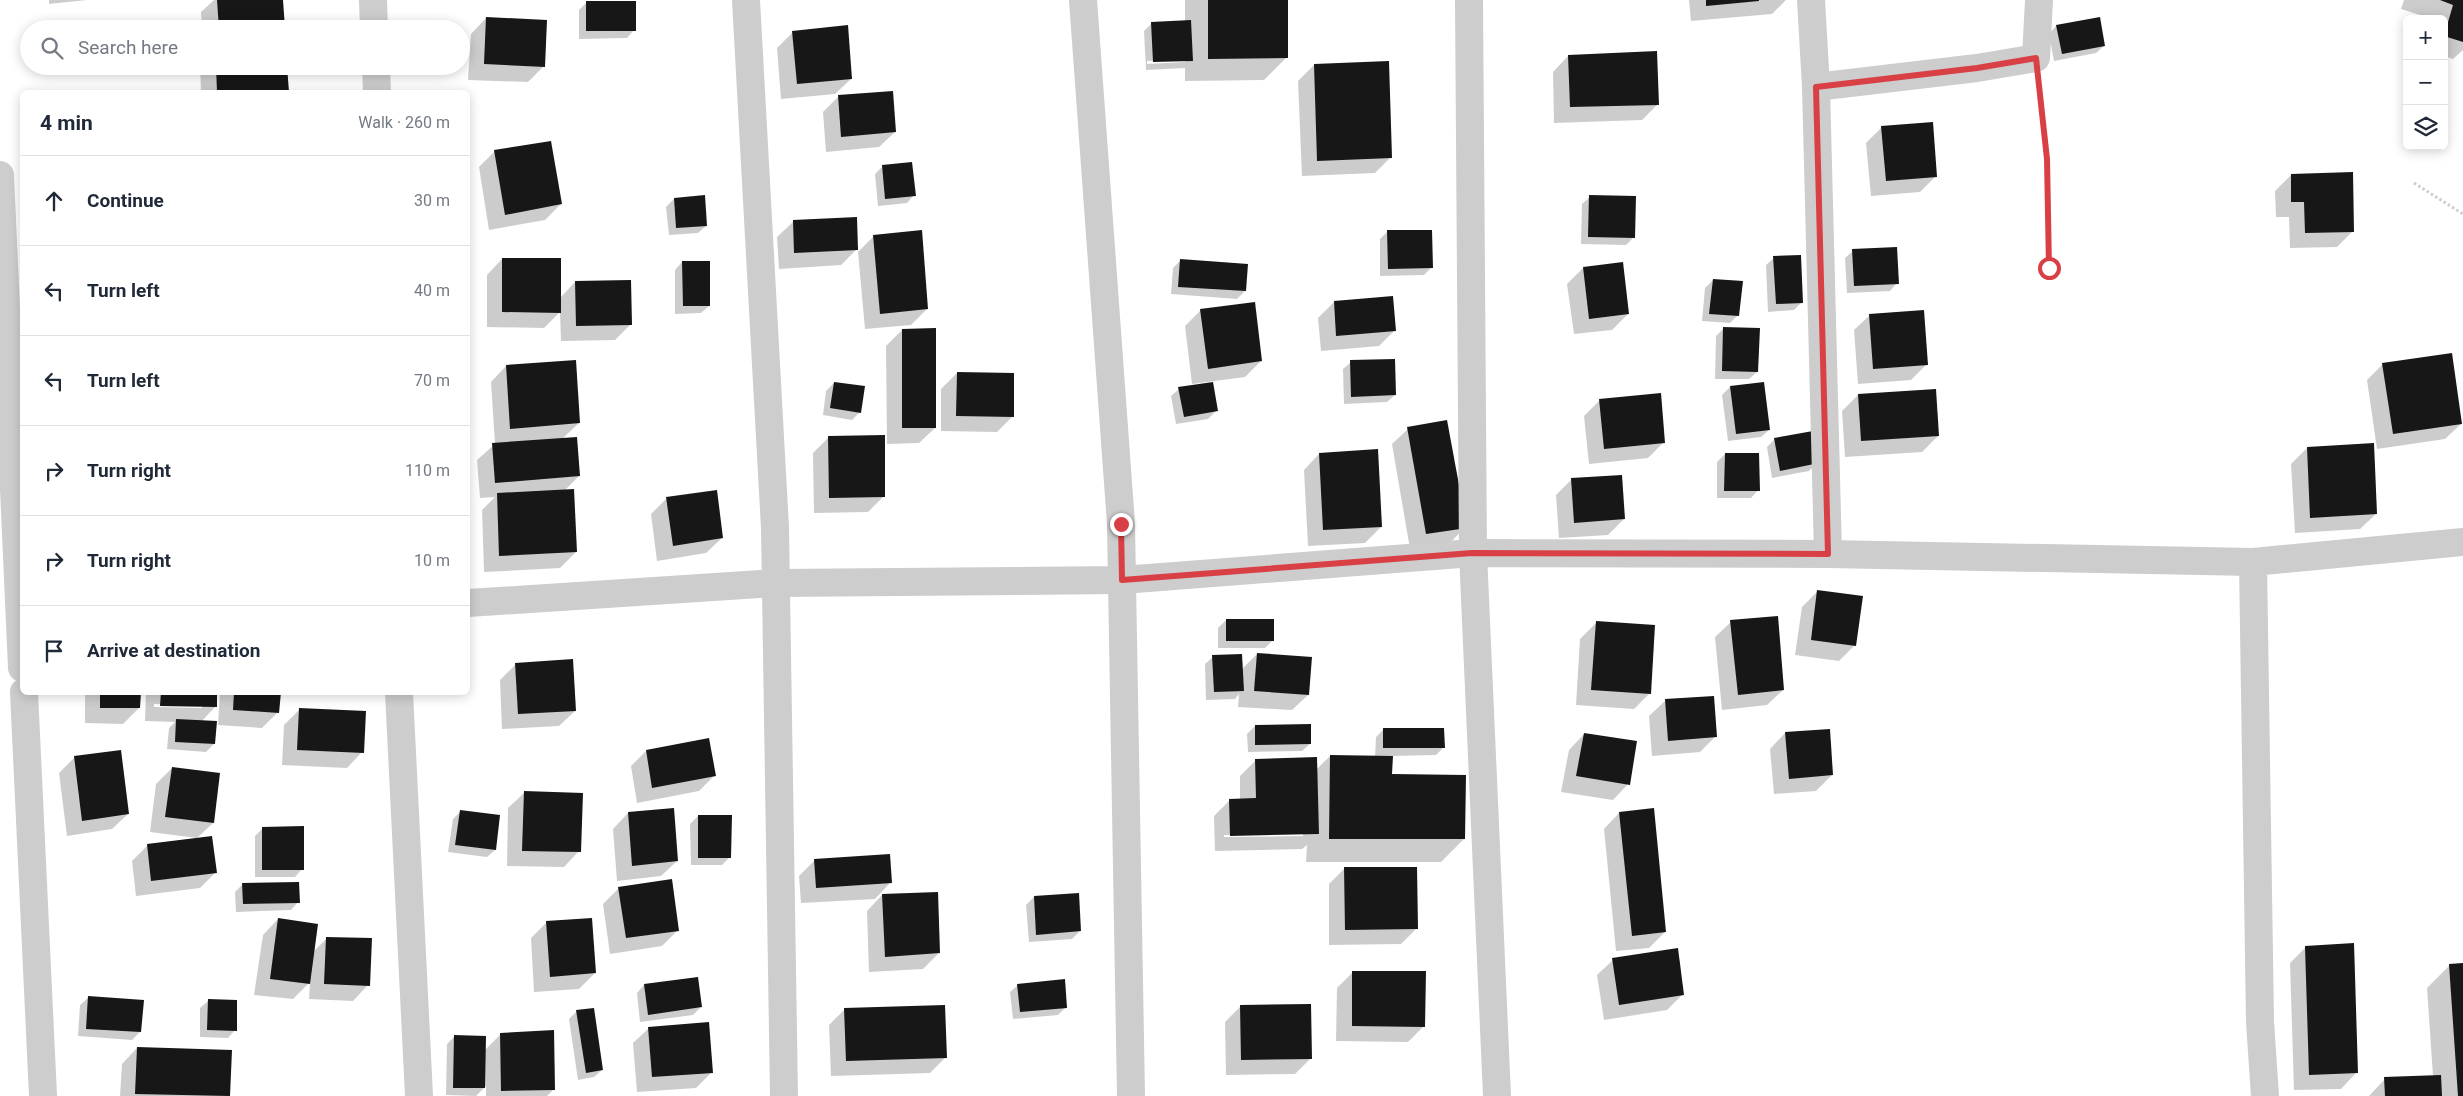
<!DOCTYPE html>
<meta charset="utf-8">
<style>
:root{--surface:#fff;--page:#f2f2f3;--text:#1f2937;--muted:#747a83;--line:#e0e1e3}
body{margin:0;font-family:Roboto,sans-serif;background:var(--page);color:var(--text)}
.controls{position:absolute;right:15px;top:15px;display:grid;overflow:hidden;border-radius:8px;box-shadow:0 2px 12px #0003}
.controls button{width:45px;height:45px;display:grid;place-items:center;padding:0;border:0;border-bottom:1px solid var(--line);background:var(--surface);color:var(--text);font:25px sans-serif}
.stop{position:absolute;width:15px;height:15px;margin:-11px;border:4px solid #d94045;border-radius:50%;background:#fff}
.stop.end{background:#d94045;border-color:#fff;box-shadow:0 1px 5px #0008}
.list{margin:0;padding:0;list-style:none}
h2{display:flex;justify-content:space-between;align-items:center;height:65px;margin:0;padding:0 20px;font-size:21px}
h2 small{font-size:16px;font-weight:400;color:var(--muted)}
.list li{display:grid;grid-template-columns:32px 1fr auto;gap:15px;align-items:center;box-sizing:border-box;height:90px;padding:0 20px;border-top:1px solid var(--line)}
.list b{display:block;font-size:19px;white-space:nowrap}
.list em{font-size:16px;font-style:normal;color:var(--muted)}
.icon{flex:none;width:28px;height:28px;fill:none;stroke:currentColor;stroke-width:2;stroke-linecap:round;stroke-linejoin:round}
.map{position:relative;flex:none;width:2463px;height:1096px;overflow:hidden}
.search{position:absolute;background:var(--surface);box-shadow:0 2px 12px #0003;left:20px;top:20px;width:450px;height:55px;display:flex;align-items:center;gap:12px;box-sizing:border-box;padding:0 18px;border-radius:28px;color:var(--muted);font-size:19px}
.panel{position:absolute;background:var(--surface);box-shadow:0 2px 12px #0003;left:20px;top:90px;width:450px;height:605px;border-radius:8px}
.map>svg:first-child{display:block}
.shadow{fill:#0003;fill-rule:evenodd}
.building{fill:#171717}
.lines{fill:none;stroke-linecap:round;stroke-linejoin:round}
.path{stroke:#cdcdcd;stroke-width:3;stroke-dasharray:2.5 2.5;stroke-linecap:butt}
.street{stroke:#cdcdcd;stroke-width:28}
.route{stroke:#d94045;stroke-width:6}
</style>
<div class="map">
<svg width="2463" height="1096" viewBox="0 0 2463 1096">
<rect width="100%" height="100%" fill="#fff"/>
<g class="shadow">
<path d="M49 0H87L49 4Z"/>
<path d="M214 0H282L284 27 202 29 201 12Z"/>
<path d="M1185 0H1286V58L1264 80 1185 81V68L1146 70 1144 31 1152 23 1185 22ZM1185 60V62L1147 64V61Z"/>
<path d="M1689 0H1786L1772 14 1691 21Z"/>
<path d="M2404 0H2463V50L2453 59 2444 56V19H2433L2401 9Z"/>
<path d="M586 3 634 30 627 38 579 39V10Z"/>
<path d="M486 18 544 66 528 82 468 80 471 34Z"/>
<path d="M2056 26 2104 46 2096 53 2054 61 2049 34Z"/>
<path d="M793 32 851 79 835 94 781 99 777 48Z"/>
<path d="M1568 56 1658 104 1642 120 1554 123 1553 72Z"/>
<path d="M1314 65 1391 157 1375 173 1302 176 1298 81Z"/>
<path d="M200 66H286L288 92H201Z"/>
<path d="M839 96 895 132 879 147 826 152 823 112Z"/>
<path d="M1882 127 1936 176 1920 192 1871 196 1866 143Z"/>
<path d="M495 151 561 204 545 220 489 230 479 167Z"/>
<path d="M883 166 914 195 907 203 878 206 875 174Z"/>
<path d="M2291 175 2353 231 2337 247 2290 248 2289 217H2276L2275 191Z"/>
<path d="M1590 197 1634 237 1626 245 1581 244 1582 204Z"/>
<path d="M674 199 706 226 698 233 669 235 666 207Z"/>
<path d="M793 222 856 250 841 265 779 269 777 237Z"/>
<path d="M1388 231 1431 268 1424 275 1380 276V239Z"/>
<path d="M874 236 927 309 911 325 865 329 858 252Z"/>
<path d="M1853 251 1897 283 1890 291 1847 293 1845 258Z"/>
<path d="M1774 258 1802 302 1794 310 1768 312 1766 265Z"/>
<path d="M502 259 560 298 575 282 630 325 615 340 561 341 560 312 544 328 487 327V275Z"/>
<path d="M1181 260 1246 265 1245 291 1237 299 1171 294 1173 268Z"/>
<path d="M682 262 709 306 701 313 675 314V270Z"/>
<path d="M1622 264 1628 314 1612 330 1574 334 1567 284 1583 268Z"/>
<path d="M1713 280 1738 315 1730 323 1702 321 1705 288Z"/>
<path d="M1334 302 1395 330 1379 346 1321 351 1318 318Z"/>
<path d="M1201 310 1261 361 1245 377 1192 384 1185 326Z"/>
<path d="M1870 315 1927 364 1911 380 1858 384 1854 330Z"/>
<path d="M1724 328 1757 372 1749 379H1715L1716 336Z"/>
<path d="M902 330 935 428 919 443 887 444 886 346Z"/>
<path d="M1351 362 1395 395 1387 402 1344 404 1343 369Z"/>
<path d="M2383 364 2461 424 2445 439 2377 449 2367 380Z"/>
<path d="M506 366 579 423 562 439 579 476 564 491 576 552 560 568 484 572 482 510 495 497 480 498 477 460 495 444 491 382Z"/>
<path d="M957 373 1013 416 997 432 941 431V389Z"/>
<path d="M834 383 860 412 852 420 823 415 826 391Z"/>
<path d="M1763 384 1769 430 1761 437 1728 441 1722 395 1730 387Z"/>
<path d="M1179 389 1216 411 1208 419 1176 424 1171 396Z"/>
<path d="M1858 395 1938 436 1922 452 1845 457 1842 411Z"/>
<path d="M1600 400 1663 443 1648 458 1589 464 1584 416Z"/>
<path d="M1408 429 1465 527 1450 543 1410 549 1392 444Z"/>
<path d="M829 437 884 496 868 512 814 513 813 453Z"/>
<path d="M1774 440 1817 463 1809 471 1772 478 1767 447Z"/>
<path d="M2307 448 2376 514 2360 529 2295 533 2291 464Z"/>
<path d="M1319 454 1381 527 1365 543 1308 546 1304 470Z"/>
<path d="M1725 454 1758 490 1751 498H1717V462Z"/>
<path d="M1572 479 1624 519 1608 535 1559 538 1556 495Z"/>
<path d="M666 499 722 538 706 553 657 561 651 514Z"/>
<path d="M1818 591 1855 645 1839 661 1795 655 1802 607Z"/>
<path d="M1226 620 1273 640 1265 648H1218V628Z"/>
<path d="M1731 622 1783 690 1767 705 1722 710 1715 637Z"/>
<path d="M1596 623 1650 693 1634 709 1576 705 1580 639Z"/>
<path d="M1257 654 1308 695 1292 710 1238 707 1239 694 1235 699 1206 700 1205 664 1213 657 1242 669Z"/>
<path d="M516 664 575 711 559 726 502 729 500 680Z"/>
<path d="M85 692H139V708L123 724 85 723Z"/>
<path d="M146 692H216L215 707 201 722 214 744 206 752 167 749 169 728 175 722 145 721ZM154 704 202 706V708L154 707Z"/>
<path d="M220 692H279L278 712 262 728 218 725Z"/>
<path d="M1665 701 1716 736 1700 752 1652 756 1649 716Z"/>
<path d="M300 709 362 752 347 768 282 765 284 725Z"/>
<path d="M1255 726 1310 744 1302 751 1248 752 1247 734Z"/>
<path d="M1383 730 1443 748 1436 755 1392 756 1391 776 1464 839 1441 862H1306L1307 845 1302 849 1215 851 1214 816 1230 800H1240V776L1256 760 1316 770 1330 756 1375 757 1376 737ZM1303 833V836L1224 837V835Z"/>
<path d="M1785 733 1832 775 1816 791 1774 794 1770 749Z"/>
<path d="M1584 734 1628 784 1613 800 1561 792 1569 750Z"/>
<path d="M646 751 714 776 699 791 637 803 631 766Z"/>
<path d="M75 757 128 814 112 829 67 836 59 773Z"/>
<path d="M172 768 213 823 197 838 150 832 156 784Z"/>
<path d="M524 793 579 851 564 867 507 866 508 808Z"/>
<path d="M461 811 495 850 487 857 448 852 453 819Z"/>
<path d="M628 813 677 861 661 876 617 881 613 829Z"/>
<path d="M1619 813 1665 932 1649 948 1616 951 1604 829Z"/>
<path d="M698 816 730 857 722 865H691L690 824Z"/>
<path d="M263 828 302 869 295 877H255V836Z"/>
<path d="M148 845 216 872 200 888 136 896 132 861Z"/>
<path d="M815 860 890 883 875 899 801 903 799 876Z"/>
<path d="M1344 869 1417 928 1401 944 1329 945V884Z"/>
<path d="M243 884 298 902 291 910 236 912 235 892Z"/>
<path d="M619 888 678 930 662 946 610 954 603 904Z"/>
<path d="M882 895 939 953 923 969 869 972 867 911Z"/>
<path d="M1034 897 1080 931 1072 939 1029 942 1026 905Z"/>
<path d="M278 919 313 952 327 938 368 985 353 1001 309 999 310 982 293 999 254 995 263 935Z"/>
<path d="M546 923 595 973 579 989 534 992 531 938Z"/>
<path d="M2306 947 2356 1073 2341 1089 2294 1090 2290 963Z"/>
<path d="M1613 960 1683 994 1667 1010 1604 1020 1597 975Z"/>
<path d="M2463 964V1096H2369L2385 1079 2433 1076 2427 988 2450 965Z"/>
<path d="M1353 972 1423 1027 1408 1042 1336 1041 1337 988Z"/>
<path d="M644 985 701 1007 693 1015 640 1022 637 993Z"/>
<path d="M1018 985 1066 1007 1058 1015 1013 1019 1010 992Z"/>
<path d="M88 998 140 1032 132 1040 78 1036 80 1005Z"/>
<path d="M208 1001 235 1030 228 1038 200 1037V1008Z"/>
<path d="M1241 1006 1311 1058 1295 1074 1226 1075 1225 1022Z"/>
<path d="M845 1009 946 1057 930 1073 831 1076 829 1025Z"/>
<path d="M577 1011 602 1070 594 1077 578 1080 569 1019Z"/>
<path d="M649 1028 712 1072 696 1088 637 1092 633 1043Z"/>
<path d="M501 1034 554 1089 547 1096H486V1086L476 1096 446 1095 447 1044 454 1037 485 1050Z"/>
<path d="M137 1048 231 1052 229 1096H120L122 1064Z"/>
</g>
<g class="building">
<path d="M217 0H283L285 28 219 29Z"/>
<path d="M1208 0H1288V58L1208 59Z"/>
<path d="M1706 0H1759V1L1706 6Z"/>
<path d="M2440 0H2463V42L2444 36 2453 5Z"/>
<rect x="586" y="1" width="50" height="30"/>
<path d="M486 17 547 20 545 67 484 64Z"/>
<path d="M2100 17 2105 46 2062 54 2056 25Z"/>
<path d="M1191 20 1193 61 1153 62 1151 22Z"/>
<path d="M848 25 852 79 797 84 792 31Z"/>
<path d="M1657 51 1659 105 1570 107 1568 55Z"/>
<path d="M1389 61 1392 158 1317 161 1314 64Z"/>
<path d="M216 66H287L289 92H217Z"/>
<path d="M893 91 896 132 841 137 838 95Z"/>
<path d="M1933 122 1937 177 1886 181 1881 126Z"/>
<path d="M551 141 562 204 505 215 494 150Z"/>
<path d="M912 162 916 196 885 199 882 165Z"/>
<path d="M2353 172 2354 232 2305 233 2304 202H2291V174Z"/>
<path d="M705 195 707 226 676 228 674 198Z"/>
<path d="M1589 195 1636 196 1635 238 1588 237Z"/>
<path d="M857 217 858 250 794 253 793 220Z"/>
<path d="M922 230 928 309 880 314 873 235Z"/>
<path d="M1387 230H1432L1433 268 1388 269Z"/>
<path d="M1897 247 1899 284 1854 286 1852 249Z"/>
<path d="M1801 255 1803 303 1776 304 1773 256Z"/>
<path d="M502 258H561V313L502 312Z"/>
<path d="M1180 259 1248 264 1246 291 1178 287Z"/>
<path d="M682 261H710V306H683Z"/>
<path d="M1623 262 1629 314 1589 319 1583 267Z"/>
<path d="M1713 279 1743 281 1739 316 1709 314Z"/>
<path d="M631 280 632 325 576 326 575 281Z"/>
<path d="M1393 296 1396 331 1336 336 1334 301Z"/>
<path d="M1255 302 1262 361 1208 369 1200 309Z"/>
<path d="M1924 310 1928 365 1873 369 1869 314Z"/>
<path d="M1723 327 1760 328 1758 372 1722 371Z"/>
<path d="M936 328V428H902V329Z"/>
<path d="M2452 353 2462 424 2393 434 2382 363Z"/>
<path d="M1395 359 1396 395 1351 397 1350 360Z"/>
<path d="M576 360 580 423 510 429 506 365Z"/>
<path d="M957 372 1014 373V417L956 416Z"/>
<path d="M834 382 865 386 861 413 830 408Z"/>
<path d="M1213 382 1218 411 1184 417 1178 387Z"/>
<path d="M1764 382 1770 430 1736 434 1730 386Z"/>
<path d="M1936 389 1939 436 1861 441 1858 394Z"/>
<path d="M1661 393 1665 443 1604 449 1599 399Z"/>
<path d="M1447 420 1467 528 1426 534 1407 427Z"/>
<path d="M1813 431 1819 463 1780 471 1774 438Z"/>
<path d="M885 435V497L829 498 828 436Z"/>
<path d="M577 437 580 476 495 483 492 443Z"/>
<path d="M2374 443 2377 514 2310 518 2307 447Z"/>
<path d="M1378 449 1382 527 1323 530 1319 453Z"/>
<path d="M1725 453H1759L1760 491H1724Z"/>
<path d="M1622 475 1625 519 1574 523 1571 478Z"/>
<path d="M574 489 577 552 499 556 497 493Z"/>
<path d="M717 490 723 538 673 546 666 497Z"/>
<path d="M1817 590 1863 596 1856 646 1811 640Z"/>
<path d="M1778 616 1784 690 1738 695 1730 620Z"/>
<rect x="1226" y="619" width="48" height="22"/>
<path d="M1596 621 1655 625 1651 694 1591 690Z"/>
<path d="M1257 653 1312 657 1309 695 1254 691Z"/>
<path d="M1242 654 1244 691 1214 692 1212 655Z"/>
<path d="M573 659 576 711 518 714 515 663Z"/>
<path d="M100 692H141L140 708H100Z"/>
<path d="M161 692H217V707L160 706Z"/>
<path d="M234 692H281L279 713 233 710Z"/>
<path d="M1714 696 1717 737 1668 741 1665 699Z"/>
<path d="M299 708 366 711 364 753 297 750Z"/>
<path d="M176 719 217 721 215 744 175 742Z"/>
<path d="M1311 724V744L1255 745V725Z"/>
<path d="M1383 728H1444L1445 748H1383Z"/>
<path d="M1830 729 1833 775 1789 779 1785 732Z"/>
<path d="M1584 733 1637 741 1630 785 1576 776Z"/>
<path d="M709 738 716 776 652 788 646 750Z"/>
<path d="M121 750 129 814 82 821 74 756Z"/>
<path d="M1330 755 1393 756 1392 774 1466 775 1465 839H1329Z"/>
<path d="M1317 757 1319 834 1230 836 1229 799 1256 798 1255 759Z"/>
<path d="M172 767 220 773 214 823 165 817Z"/>
<path d="M524 791 583 793 581 852 522 851Z"/>
<path d="M674 808 678 861 632 866 628 812Z"/>
<path d="M1654 808 1666 932 1632 936 1619 812Z"/>
<path d="M460 810 500 815 496 850 455 845Z"/>
<path d="M698 815H732L731 858H698Z"/>
<path d="M304 826V870H262V827Z"/>
<path d="M212 836 217 873 151 881 147 844Z"/>
<path d="M890 854 892 883 816 888 814 859Z"/>
<path d="M1344 867H1417L1418 929 1345 930Z"/>
<path d="M672 879 679 931 626 938 618 887Z"/>
<path d="M299 882 300 903 243 904 242 883Z"/>
<path d="M938 892 940 953 885 957 882 894Z"/>
<path d="M1079 893 1081 931 1036 935 1034 896Z"/>
<path d="M278 918 318 924 310 984 270 979Z"/>
<path d="M592 918 596 973 550 977 546 921Z"/>
<path d="M326 937 372 938 370 986 324 984Z"/>
<path d="M2354 943 2358 1073 2309 1075 2305 946Z"/>
<path d="M1678 948 1684 995 1619 1005 1612 958Z"/>
<path d="M2463 963V1096H2458L2449 964Z"/>
<path d="M1352 971H1426L1425 1027 1352 1026Z"/>
<path d="M698 977 702 1007 648 1015 644 984Z"/>
<path d="M1065 979 1067 1008 1020 1012 1017 984Z"/>
<path d="M88 996 144 1000 141 1032 86 1029Z"/>
<path d="M208 999 237 1000V1031L207 1030Z"/>
<path d="M1311 1004 1312 1059 1241 1060 1240 1005Z"/>
<path d="M945 1005 947 1058 846 1061 844 1008Z"/>
<path d="M594 1008 603 1070 586 1073 576 1010Z"/>
<path d="M709 1022 713 1073 652 1077 648 1027Z"/>
<path d="M554 1030 555 1090 501 1091 500 1033Z"/>
<path d="M454 1035 486 1036 485 1088H453Z"/>
<path d="M137 1047 232 1050 230 1096 135 1094Z"/>
<path d="M2441 1075 2442 1096H2385L2384 1077Z"/>
</g>
<g class="lines">
<g class="path">
<path d="M2040 94 2047 159 2049 268"/>
<path d="M2414 183 2463 214"/>
</g>
<g class="street">
<path d="M373 0 374 29"/>
<path d="M746 0 775 528 784 1096"/>
<path d="M1083 0 1121 524 1131 1096"/>
<path d="M1469 0 1473 553 1497 1096"/>
<path d="M1811 0 1816 87 1828 554"/>
<path d="M376 66 377 92"/>
<path d="M1816 87 1977 68 2036 58 2039 0"/>
<path d="M0 175 22 668"/>
<path d="M468 603 777 583 1122 580 1473 553 1828 554 2253 562"/>
<path d="M24 692 43 1096"/>
<path d="M399 692 419 1096"/>
<path d="M2265 1096 2260 1022 2253 562 2463 542"/>
</g>
</g>
<g class="lines">
<path class="route" d="M1121 524 1122 580 1472 553 1828 554 1816 87 1977 68 2036 58 2047 159 2049 268"/>
</g>
</svg>
<div class="controls">
<button>+</button>
<button>−</button>
<button><svg class="icon" aria-label="layers" viewBox="0 0 24 24"><path d="M12 4l9 5-9 5-9-5zM3 14l9 5 9-5"/></svg></button>
</div>
<div class="stop" style="left:2049px;top:268px"></div>
<div class="stop end" style="left:1121px;top:524px"></div>
<div class="search"><svg class="icon" aria-label="search" viewBox="0 0 24 24"><circle cx="10" cy="10" r="6"/><path d="M15 15l6 6"/></svg>Search here</div>
<section class="panel">
<h2>4 min<small>Walk · 260 m</small></h2>
<ul class="list">
<li><svg class="icon" aria-label="ahead" viewBox="0 0 24 24"><path d="M12 20V5M6 11l6-6 6 6"/></svg><div><b>Continue</b></div><em>30 m</em></li>
<li><svg class="icon" aria-label="left" viewBox="0 0 24 24"><path d="M17 20v-9H6M10 6l-5 5 5 5"/></svg><div><b>Turn left</b></div><em>40 m</em></li>
<li><svg class="icon" aria-label="left" viewBox="0 0 24 24"><path d="M17 20v-9H6M10 6l-5 5 5 5"/></svg><div><b>Turn left</b></div><em>70 m</em></li>
<li><svg class="icon" aria-label="right" viewBox="0 0 24 24"><path d="M7 20v-9h11M14 6l5 5-5 5"/></svg><div><b>Turn right</b></div><em>110 m</em></li>
<li><svg class="icon" aria-label="right" viewBox="0 0 24 24"><path d="M7 20v-9h11M14 6l5 5-5 5"/></svg><div><b>Turn right</b></div><em>10 m</em></li>
<li><svg class="icon" aria-label="arrive" viewBox="0 0 24 24"><path d="M6 21V4h12l-3 4 3 4H6"/></svg><div><b>Arrive at destination</b></div></li>
</ul>
</section>
</div>
